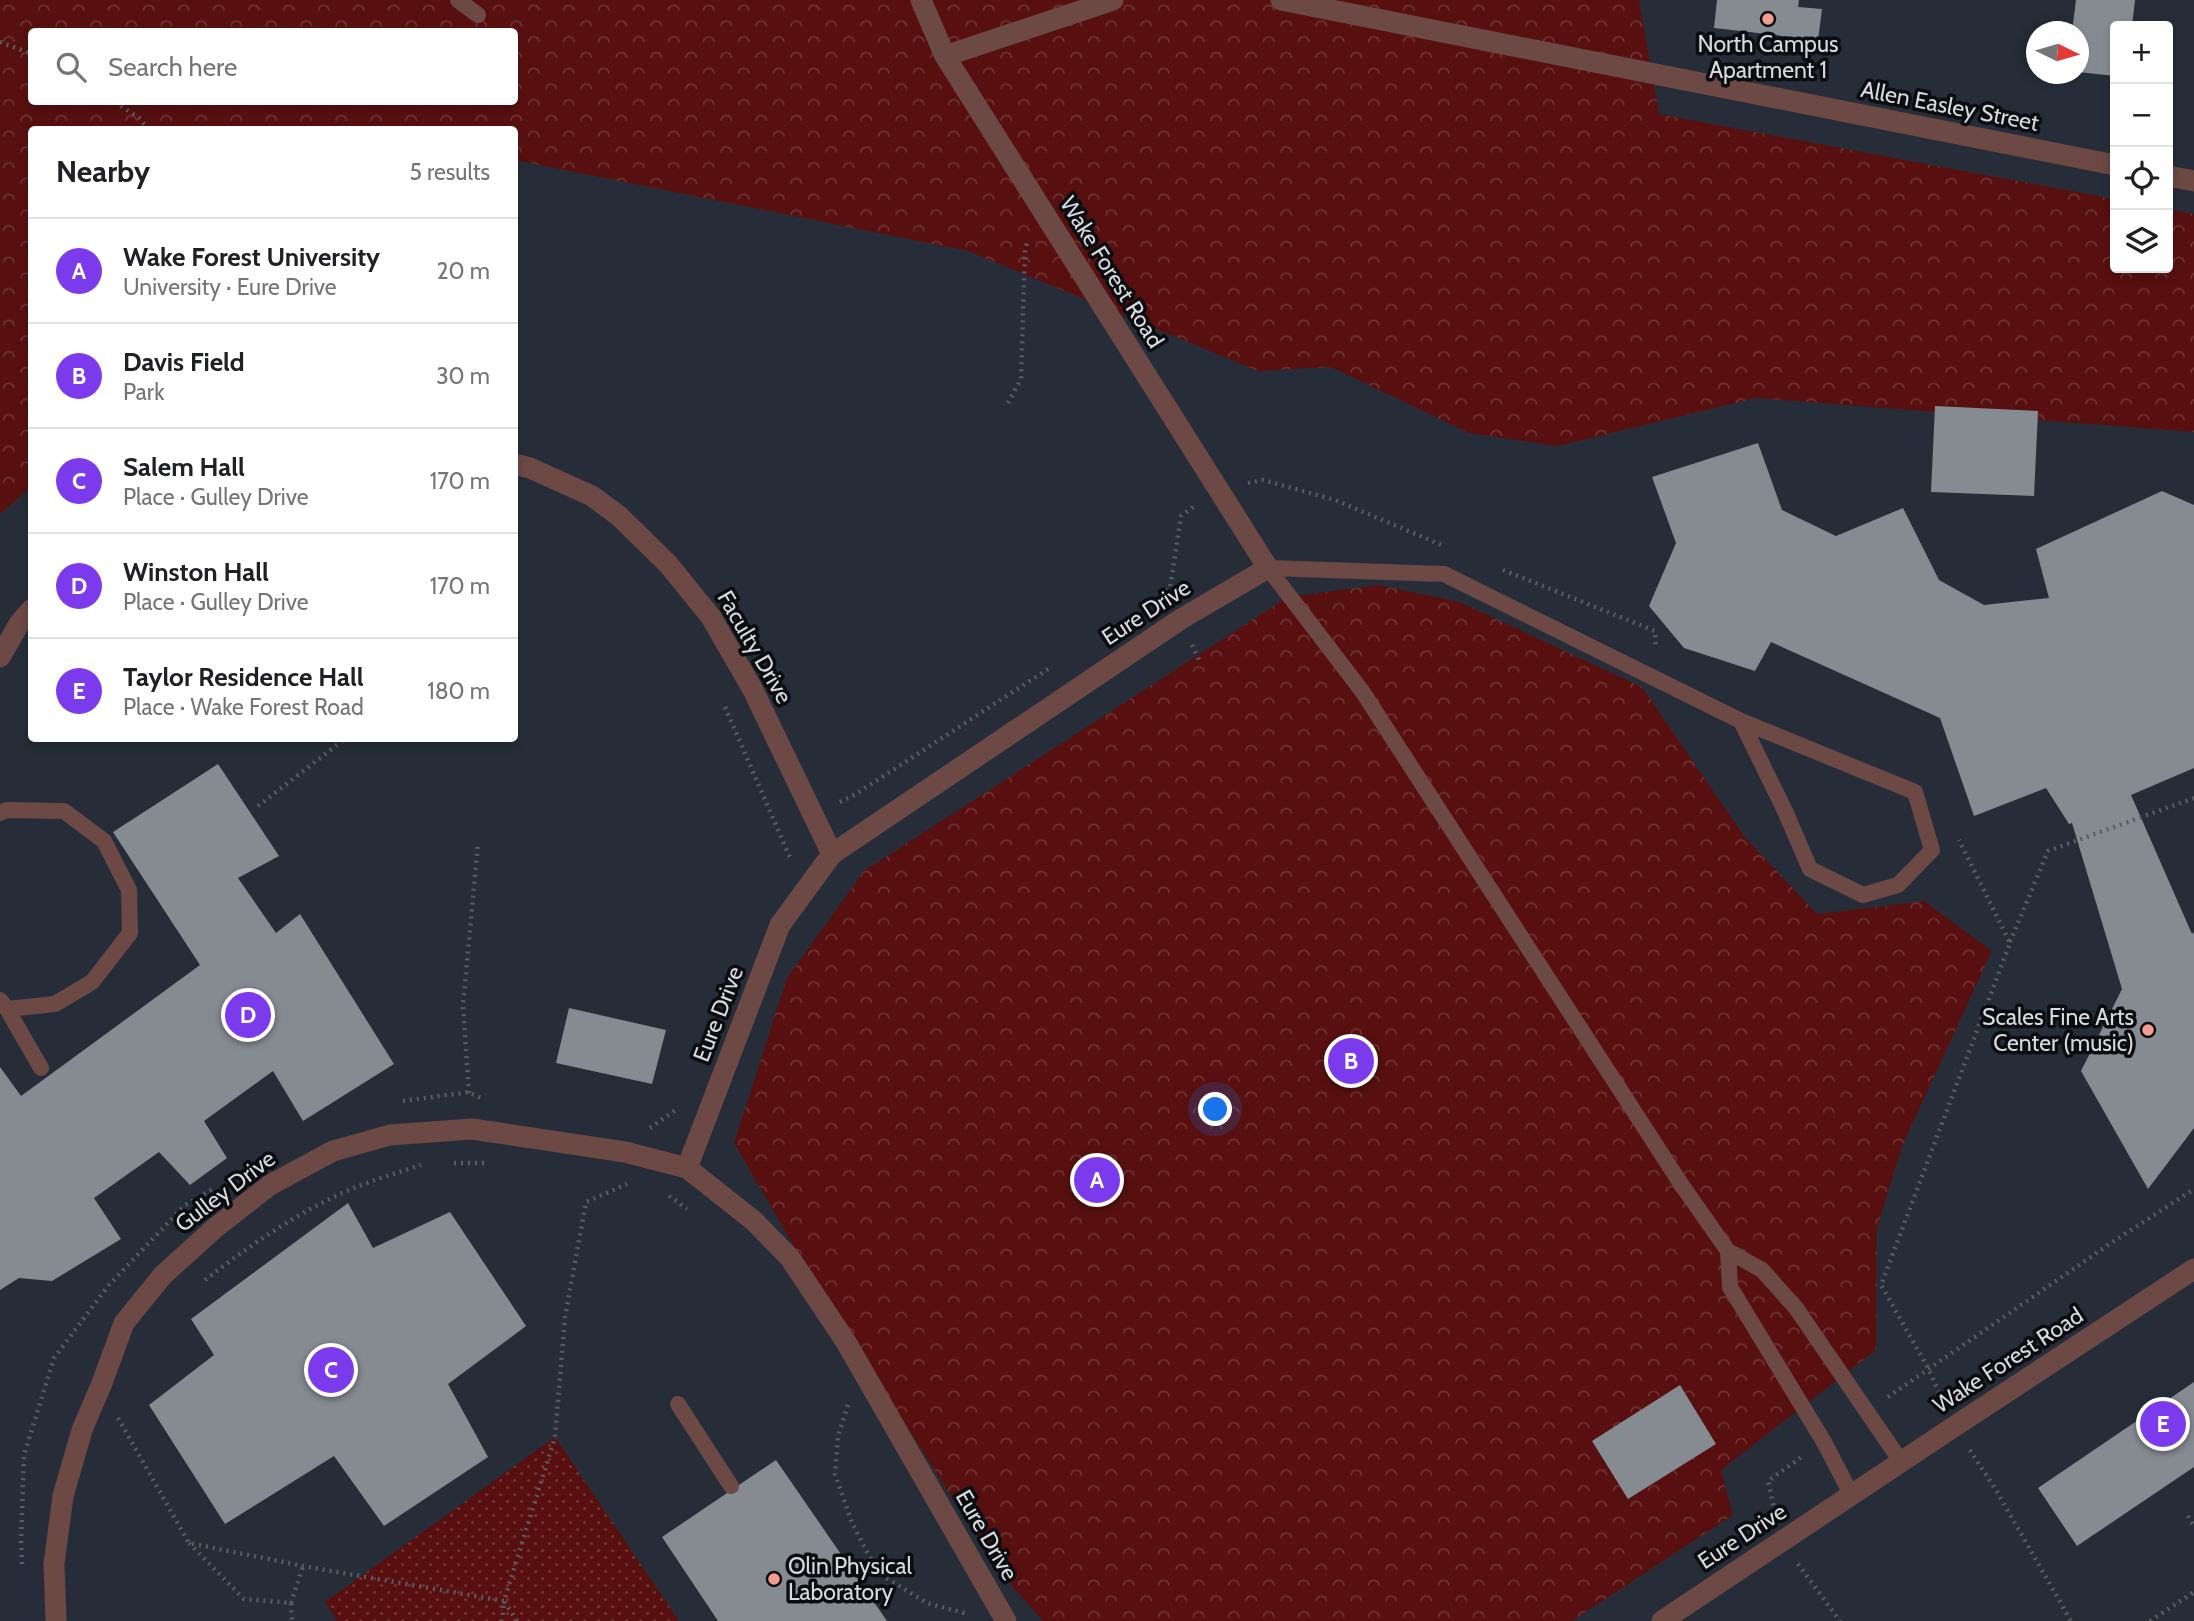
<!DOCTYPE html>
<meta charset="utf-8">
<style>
:root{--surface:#fff;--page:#f6f6f6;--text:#202124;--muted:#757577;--line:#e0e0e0;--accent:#7c3aed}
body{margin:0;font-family:Cabin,sans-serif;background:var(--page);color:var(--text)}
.controls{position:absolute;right:21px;top:21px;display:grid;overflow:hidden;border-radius:7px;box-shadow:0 4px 10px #0003}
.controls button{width:63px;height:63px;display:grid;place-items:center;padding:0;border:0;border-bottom:2px solid var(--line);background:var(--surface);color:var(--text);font:35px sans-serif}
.compass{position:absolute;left:2026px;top:21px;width:63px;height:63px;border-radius:50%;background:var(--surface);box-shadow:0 4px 10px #0003;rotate:95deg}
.you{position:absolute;left:1216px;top:1110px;width:24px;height:24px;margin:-18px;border:5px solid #fff;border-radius:50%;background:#1a73e8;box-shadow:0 0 0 10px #1a73e833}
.badge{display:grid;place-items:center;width:46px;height:46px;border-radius:50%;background:var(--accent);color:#fff;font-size:23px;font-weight:700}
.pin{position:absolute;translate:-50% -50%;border:4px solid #fff;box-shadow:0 2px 7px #0006}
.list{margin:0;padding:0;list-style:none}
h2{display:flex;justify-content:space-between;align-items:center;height:91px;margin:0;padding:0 28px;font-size:30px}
h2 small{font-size:23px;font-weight:400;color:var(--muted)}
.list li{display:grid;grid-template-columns:46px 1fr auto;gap:21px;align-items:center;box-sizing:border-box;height:105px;padding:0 28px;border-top:2px solid var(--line)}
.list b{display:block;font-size:26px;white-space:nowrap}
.list p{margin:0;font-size:23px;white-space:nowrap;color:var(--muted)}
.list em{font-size:23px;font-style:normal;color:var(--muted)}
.icon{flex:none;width:38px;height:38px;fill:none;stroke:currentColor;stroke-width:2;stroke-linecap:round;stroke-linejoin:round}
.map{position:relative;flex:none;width:2194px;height:1621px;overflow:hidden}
.search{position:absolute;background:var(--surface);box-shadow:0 4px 10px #0003;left:28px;top:28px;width:490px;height:77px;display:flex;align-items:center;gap:18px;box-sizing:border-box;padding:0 24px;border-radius:7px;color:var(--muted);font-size:26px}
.panel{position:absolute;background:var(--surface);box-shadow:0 4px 10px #0003;left:28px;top:126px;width:490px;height:616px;border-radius:7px}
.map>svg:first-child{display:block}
.built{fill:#262d38;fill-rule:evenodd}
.grass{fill:url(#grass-dots)}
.forest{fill:url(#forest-crowns);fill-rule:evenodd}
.building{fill:#868b92}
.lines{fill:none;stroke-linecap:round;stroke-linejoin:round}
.path{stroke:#595d62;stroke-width:4.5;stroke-dasharray:2 5;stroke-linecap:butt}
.lane{stroke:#6c4945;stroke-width:16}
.street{stroke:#6c4945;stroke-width:21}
.poi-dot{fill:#f59c92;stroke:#0b0d10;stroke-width:2.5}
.labels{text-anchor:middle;stroke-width:7;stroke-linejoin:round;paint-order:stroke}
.poi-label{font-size:23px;fill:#d8dade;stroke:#0b0d10}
.street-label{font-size:23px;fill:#d8dade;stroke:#0b0d10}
</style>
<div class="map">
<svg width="2194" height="1621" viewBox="0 0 2194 1621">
<defs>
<pattern id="grass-dots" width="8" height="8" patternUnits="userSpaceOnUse" patternTransform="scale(1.75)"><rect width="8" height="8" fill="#57100f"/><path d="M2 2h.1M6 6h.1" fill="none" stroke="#6e3232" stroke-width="1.8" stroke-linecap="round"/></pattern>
<pattern id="forest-crowns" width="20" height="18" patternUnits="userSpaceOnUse" patternTransform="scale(1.75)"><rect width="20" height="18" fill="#57100f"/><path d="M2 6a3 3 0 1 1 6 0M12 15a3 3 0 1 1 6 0" fill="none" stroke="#6e3232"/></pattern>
</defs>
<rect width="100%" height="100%" fill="#20242a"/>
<path class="built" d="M0 0H2194V1621H0ZM2115 26H2168V268H2115ZM32 32H514V102H32ZM2036 32H2078V74H2036ZM32 130H514V738H32Z"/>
<path class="grass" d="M555 1437 679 1621H337L325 1602Z"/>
<g class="forest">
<path d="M0 0H1639L1659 114 2115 199V268H2168V209L2194 214V432L1756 398 1558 446 1469 433 1331 367 1258 371 968 251 515 160 514 130H32L31 487 0 514ZM32 32H514V102H32Z"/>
<path d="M1378 585 1460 602 1642 687 1744 836 1817 914 1924 901 1992 951 1902 1146 1877 1228 1876 1350 1721 1470 1733 1515 1572 1621H1043L998 1570 806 1267 734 1143 787 978 864 871 1288 597Z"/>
</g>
<g class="building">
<path d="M1717 0H1799L1798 7 1822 9 1818 40 1714 28Z"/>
<path d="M2076 0H2135L2132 26H2115V76L2078 72V32H2072Z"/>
<path d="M1935 406 2038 411 2034 496 1931 492Z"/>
<path d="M1758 443 1782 510 1836 536 1903 508 1939 580 1984 605 2049 598 2036 549 2162 491 2194 505V768L2131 795 2192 934 2194 932V1128L2148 1189 2081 1071 2122 989 2072 823 2069 824 2046 788 1974 816 1940 718 1771 642 1755 671 1684 648 1649 606 1676 543 1652 477Z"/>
<path d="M218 764 279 856 238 878 276 933 300 914 394 1064 303 1121 273 1071 204 1121 227 1158 190 1185 159 1152 94 1198 121 1239 52 1281 19 1278 0 1290V1067L21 1096 200 965 113 832Z"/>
<path d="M569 1008 666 1030 652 1084 556 1063Z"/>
<path d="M348 1203 373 1248 450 1212 526 1326 448 1384 488 1457 384 1526 334 1456 225 1524 149 1405 214 1355 191 1319Z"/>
<path d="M2194 1382V1467L2077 1546 2038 1488Z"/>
<path d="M1680 1385 1716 1444 1628 1499 1592 1441Z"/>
<path d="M776 1460 887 1621H718L662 1537Z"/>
</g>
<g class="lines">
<g class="path">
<path d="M0 42 32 54"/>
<path d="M115 102 139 118 149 130"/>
<path d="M1008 403 1021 379 1025 248 1028 242"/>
<path d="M1248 483 1263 480 1335 500 1444 546"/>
<path d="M1503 570 1655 631 1656 649"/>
<path d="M1166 591 1170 588 1181 516 1196 505"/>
<path d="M1192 645 1199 660"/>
<path d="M725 707 791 860"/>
<path d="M840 802 856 794 1048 669"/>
<path d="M258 806 346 738"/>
<path d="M2010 942 2048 851 2194 798"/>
<path d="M469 1093 463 1006 478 843"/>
<path d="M403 1101 469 1092 483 1099"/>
<path d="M650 1128 677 1109"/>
<path d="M454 1163H484"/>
<path d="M669 1196 687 1209"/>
<path d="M205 1280C249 1246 298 1212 349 1190 372 1180 397 1173 421 1165"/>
<path d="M1888 1397 2108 1245 2194 1189"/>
<path d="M1942 1399 1928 1368 1881 1285 2010 943 1959 840"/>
<path d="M848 1405 838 1436 835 1474 852 1523 878 1573 927 1603 968 1614"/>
<path d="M118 1418 189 1543 303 1566 504 1601 502 1621"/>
<path d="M1970 1450 1996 1490 2071 1621"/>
<path d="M1775 1512 1768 1481 1803 1456"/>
<path d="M2188 1516 2194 1527"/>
<path d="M189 1543 244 1599 291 1603 292 1621"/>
<path d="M22 1564 21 1541 24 1455 54 1358 108 1286 184 1206 214 1188"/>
<path d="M1798 1564 1840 1621"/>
<path d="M291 1603 303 1566"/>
<path d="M517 1621 504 1601 555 1437 565 1317 586 1202 627 1184"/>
<path d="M2150 1621 2194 1592"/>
</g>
<g class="lane">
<path d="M458 0 478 15"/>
<path d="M1268 568 1362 691 1681 1184 1728 1251 1762 1270 1796 1308 1902 1463"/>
<path d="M1268 568 1444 574 1741 721 1915 792 1932 850 1898 885 1863 895 1810 869 1785 811 1741 721"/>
<path d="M0 813 7 810 64 811 104 841 129 890 130 933 92 982 55 1004 7 1009 0 1000"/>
<path d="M7 1009 41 1068"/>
<path d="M1728 1251 1730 1287 1824 1442 1852 1496"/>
<path d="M678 1404 731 1486"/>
</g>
<g class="street">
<path d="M1281 0 2115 165"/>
<path d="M945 56 1113 0"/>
<path d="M2168 176 2194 181"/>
<path d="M514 464 530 468 592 496 619 516 668 564 711 617 753 690 832 854"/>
<path d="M0 657 19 624 32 609"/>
<path d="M687 1168 780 925 832 854 1181 619 1268 568 945 56 921 0"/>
<path d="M56 1621 54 1564 63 1496 82 1430 102 1383 124 1323 163 1275 215 1228 270 1185 333 1151 390 1135 472 1129 625 1152 687 1168 754 1221 790 1258 846 1342 1006 1621"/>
<path d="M1662 1621 1955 1426 2194 1269"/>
</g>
</g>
<g class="poi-dot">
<circle cx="1768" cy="19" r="7"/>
<circle cx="2148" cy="1030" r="7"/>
<circle cx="774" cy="1579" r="7"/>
</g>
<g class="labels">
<g class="poi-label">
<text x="1768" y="52">North Campus<tspan x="1768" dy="26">Apartment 1</tspan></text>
<text x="2134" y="1025" text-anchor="end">Scales Fine Arts<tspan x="2134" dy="26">Center (music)</tspan></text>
<text x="788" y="1574" text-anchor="start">Olin Physical<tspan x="788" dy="26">Laboratory</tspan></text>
</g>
<g class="street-label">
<text transform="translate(1950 106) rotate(11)" y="8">Allen Easley Street</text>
<text transform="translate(1112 272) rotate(58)" y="8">Wake Forest Road</text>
<text transform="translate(1146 612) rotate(-33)" y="8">Eure Drive</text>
<text transform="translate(755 647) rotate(60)" y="8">Faculty Drive</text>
<text transform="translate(718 1014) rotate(-69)" y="8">Eure Drive</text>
<text transform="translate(225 1191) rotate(-37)" y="8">Gulley Drive</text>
<text transform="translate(2008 1360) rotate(-33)" y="8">Wake Forest Road</text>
<text transform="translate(987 1535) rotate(60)" y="8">Eure Drive</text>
<text transform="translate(1742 1536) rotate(-33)" y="8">Eure Drive</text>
</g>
</g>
</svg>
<div class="controls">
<button>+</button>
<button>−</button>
<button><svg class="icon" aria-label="locate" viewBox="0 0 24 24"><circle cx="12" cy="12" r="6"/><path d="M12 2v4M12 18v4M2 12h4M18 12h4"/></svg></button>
<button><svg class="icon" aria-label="layers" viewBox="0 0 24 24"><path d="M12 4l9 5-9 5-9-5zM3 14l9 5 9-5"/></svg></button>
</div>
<svg class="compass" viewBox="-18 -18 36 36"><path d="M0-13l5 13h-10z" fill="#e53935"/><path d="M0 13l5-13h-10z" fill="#757577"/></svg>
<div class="you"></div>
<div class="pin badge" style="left:1097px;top:1180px">A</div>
<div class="pin badge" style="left:1351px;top:1061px">B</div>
<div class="pin badge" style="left:331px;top:1370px">C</div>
<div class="pin badge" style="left:248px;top:1015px">D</div>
<div class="pin badge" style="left:2163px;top:1424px">E</div>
<div class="search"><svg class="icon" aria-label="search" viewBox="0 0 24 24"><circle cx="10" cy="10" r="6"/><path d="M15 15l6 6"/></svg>Search here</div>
<section class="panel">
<h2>Nearby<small>5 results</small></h2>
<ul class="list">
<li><span class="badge">A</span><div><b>Wake Forest University</b><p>University · Eure Drive</p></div><em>20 m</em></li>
<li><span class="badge">B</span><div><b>Davis Field</b><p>Park</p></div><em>30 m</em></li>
<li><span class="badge">C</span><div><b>Salem Hall</b><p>Place · Gulley Drive</p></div><em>170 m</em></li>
<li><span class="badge">D</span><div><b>Winston Hall</b><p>Place · Gulley Drive</p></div><em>170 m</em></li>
<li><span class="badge">E</span><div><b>Taylor Residence Hall</b><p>Place · Wake Forest Road</p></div><em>180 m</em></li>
</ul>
</section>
</div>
